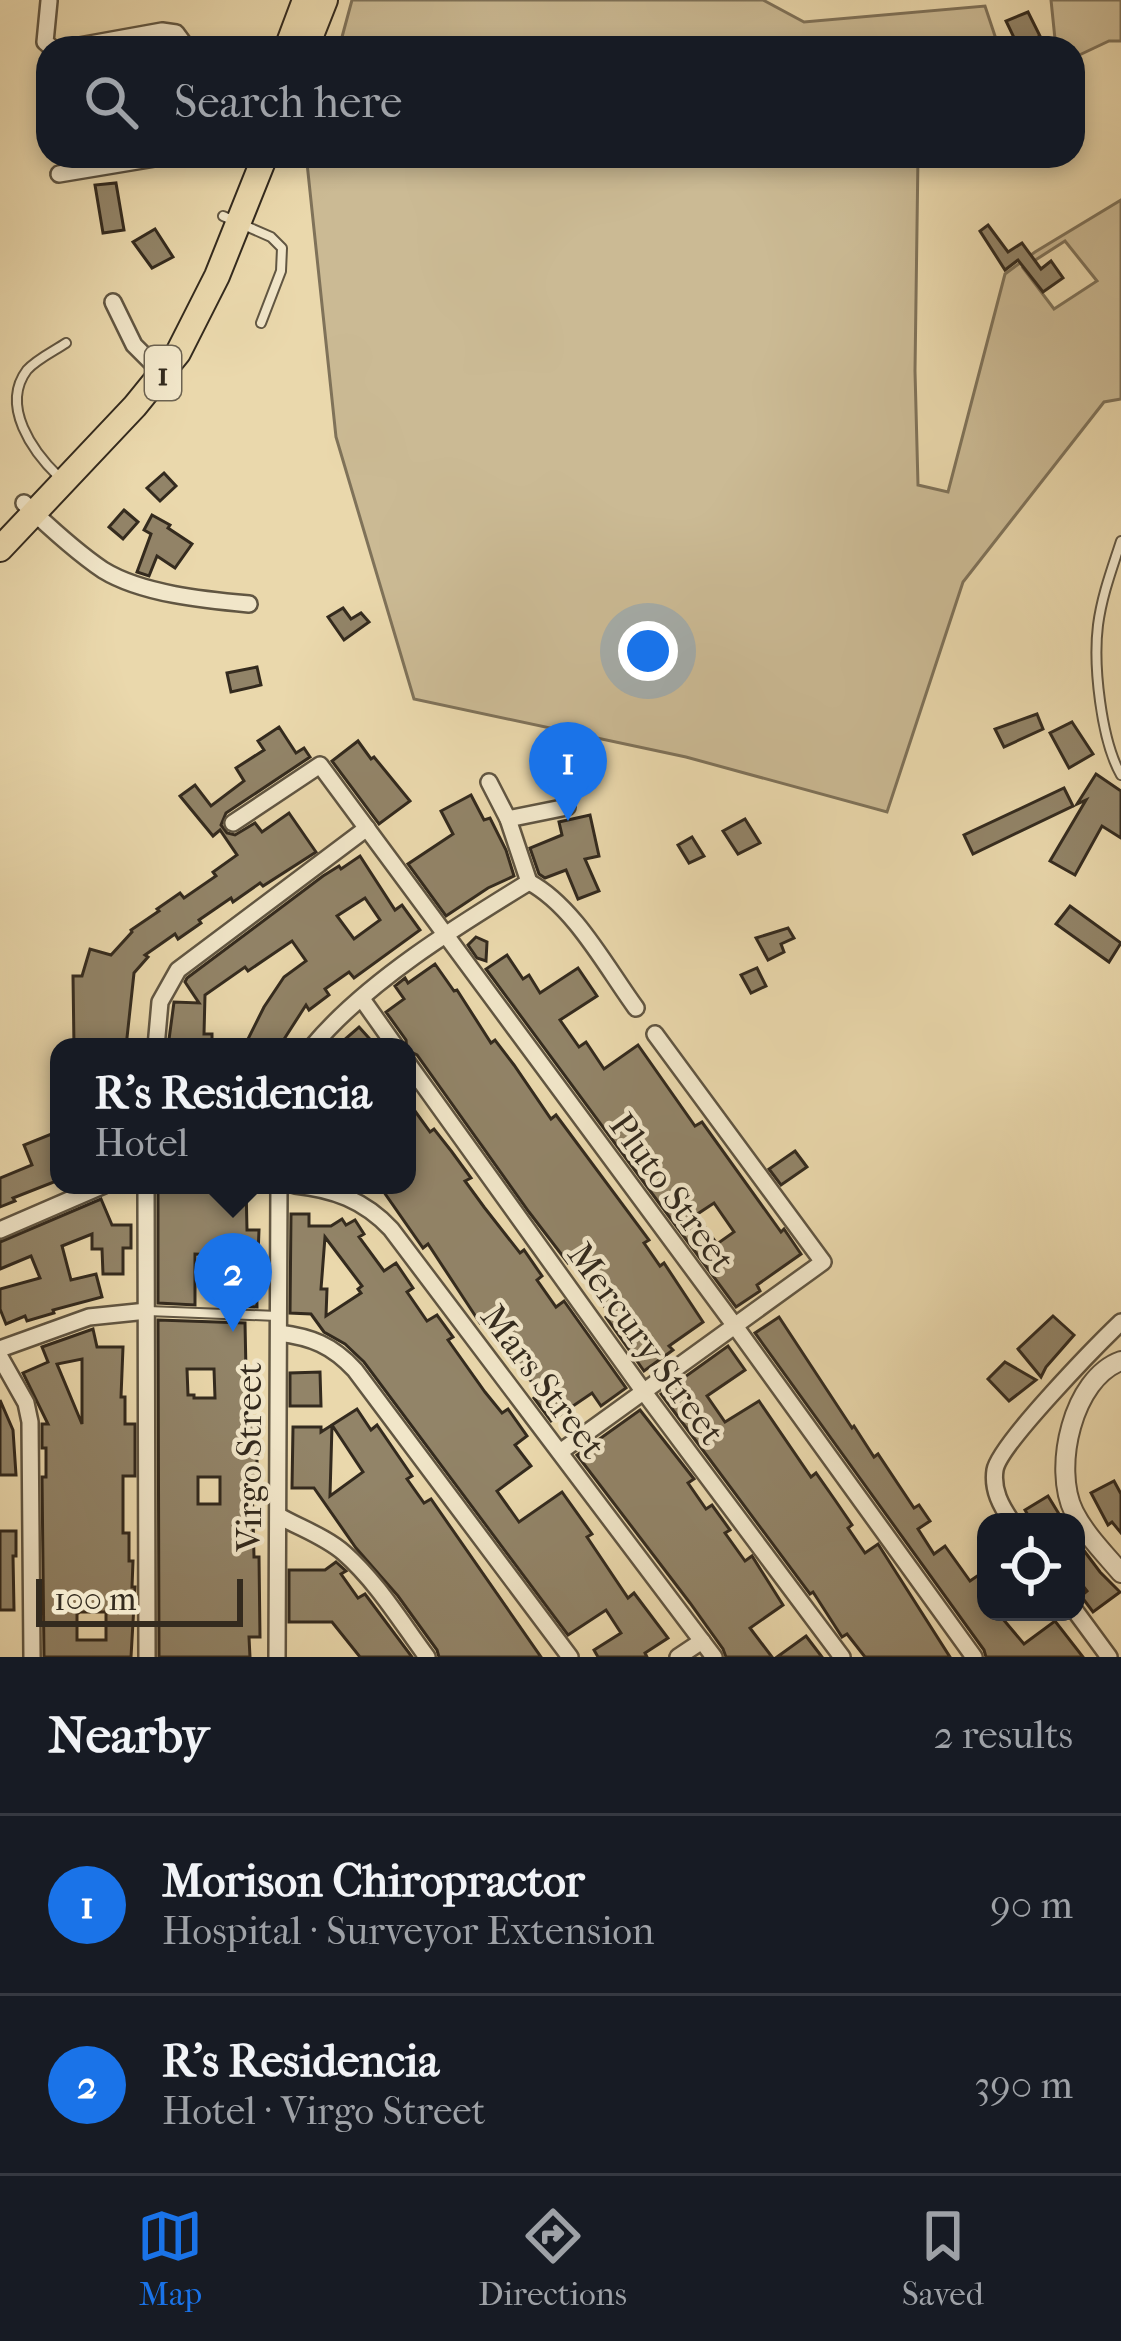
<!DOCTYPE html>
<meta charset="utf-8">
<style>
:root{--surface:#171b24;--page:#20242c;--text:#f1f3f6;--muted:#9ea1a6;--line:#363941;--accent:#1a73e8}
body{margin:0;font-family:"IM FELL French Canon",serif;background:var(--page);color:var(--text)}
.controls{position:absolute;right:36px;bottom:36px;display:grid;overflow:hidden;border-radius:24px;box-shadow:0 6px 18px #0003}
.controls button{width:108px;height:108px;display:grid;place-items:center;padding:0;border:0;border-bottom:3px solid var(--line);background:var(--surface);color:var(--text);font:60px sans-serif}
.scale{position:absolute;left:36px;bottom:30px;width:207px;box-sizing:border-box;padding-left:12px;border:6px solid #332a1e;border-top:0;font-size:33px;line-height:42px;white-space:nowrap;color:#332a1e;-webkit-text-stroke:9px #f1e6c9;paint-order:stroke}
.you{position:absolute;left:648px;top:651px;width:42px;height:42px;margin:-30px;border:9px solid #fff;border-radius:50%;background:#1a73e8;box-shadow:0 0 0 18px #1a73e833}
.badge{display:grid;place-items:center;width:78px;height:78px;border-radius:50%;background:var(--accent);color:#fff;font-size:39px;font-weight:700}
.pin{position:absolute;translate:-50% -99px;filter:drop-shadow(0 3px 6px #0008)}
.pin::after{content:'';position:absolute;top:63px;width:42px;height:36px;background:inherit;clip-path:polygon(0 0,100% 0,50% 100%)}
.popup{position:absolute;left:50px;top:1038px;width:366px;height:156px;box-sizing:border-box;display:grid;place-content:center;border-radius:24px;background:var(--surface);filter:drop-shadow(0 3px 9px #0005);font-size:39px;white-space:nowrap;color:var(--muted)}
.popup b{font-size:45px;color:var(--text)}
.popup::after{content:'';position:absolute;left:50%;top:100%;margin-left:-24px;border:24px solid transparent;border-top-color:var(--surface)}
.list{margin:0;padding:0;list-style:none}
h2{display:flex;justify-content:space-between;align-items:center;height:156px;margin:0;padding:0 48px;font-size:51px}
h2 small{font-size:39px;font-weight:400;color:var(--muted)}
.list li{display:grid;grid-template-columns:78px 1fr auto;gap:36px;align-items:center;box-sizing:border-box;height:180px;padding:0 48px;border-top:3px solid var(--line)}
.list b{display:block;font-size:45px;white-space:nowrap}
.list p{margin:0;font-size:39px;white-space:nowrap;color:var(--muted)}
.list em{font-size:39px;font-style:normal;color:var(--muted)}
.icon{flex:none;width:66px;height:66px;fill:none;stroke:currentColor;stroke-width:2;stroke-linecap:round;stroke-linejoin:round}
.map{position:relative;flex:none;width:1121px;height:1657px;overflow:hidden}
.search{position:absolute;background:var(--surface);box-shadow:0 6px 18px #0003;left:36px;right:36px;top:36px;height:132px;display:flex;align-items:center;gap:30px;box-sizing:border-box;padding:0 42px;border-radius:36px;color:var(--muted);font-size:45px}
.sheet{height:516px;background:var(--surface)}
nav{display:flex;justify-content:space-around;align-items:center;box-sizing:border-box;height:168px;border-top:3px solid var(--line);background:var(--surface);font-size:33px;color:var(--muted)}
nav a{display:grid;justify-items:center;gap:6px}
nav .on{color:var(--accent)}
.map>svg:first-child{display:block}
.green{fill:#cbba94;stroke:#7f7259;stroke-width:3;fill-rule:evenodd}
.building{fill:#928468;stroke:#332a1e;stroke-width:3;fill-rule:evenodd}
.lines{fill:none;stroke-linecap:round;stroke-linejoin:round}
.service-casing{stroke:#615642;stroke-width:12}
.minor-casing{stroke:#615642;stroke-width:20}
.tertiary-casing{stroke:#615642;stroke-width:22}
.trunk-casing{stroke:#332a1e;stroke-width:28}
.service{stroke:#f1e6c9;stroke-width:8}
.minor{stroke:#f1e6c9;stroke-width:15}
.tertiary{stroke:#f1e6c9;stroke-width:18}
.trunk{stroke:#ead8ac;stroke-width:24}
.labels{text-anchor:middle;stroke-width:9;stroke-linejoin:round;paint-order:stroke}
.shield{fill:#f1e6c9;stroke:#6c6251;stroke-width:3}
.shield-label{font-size:33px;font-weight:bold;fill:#332a1e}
.street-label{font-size:36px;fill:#332a1e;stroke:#f1e6c9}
</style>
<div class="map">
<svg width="1121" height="1657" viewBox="0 0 1121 1657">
<rect width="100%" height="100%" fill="#ead8ac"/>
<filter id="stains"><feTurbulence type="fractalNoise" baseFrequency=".00167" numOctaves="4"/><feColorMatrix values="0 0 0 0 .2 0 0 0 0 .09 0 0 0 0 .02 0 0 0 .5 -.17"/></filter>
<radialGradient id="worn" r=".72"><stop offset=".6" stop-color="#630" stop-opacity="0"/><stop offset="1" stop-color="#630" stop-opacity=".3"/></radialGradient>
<g class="green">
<path d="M352 0H763L804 22 985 6 999 48H339Z"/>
<path d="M1051 0H1121V41H1109L1073 58V48H1030L1055 39Z"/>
<path d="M309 156H918L915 371 918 485 948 492 1005 274 1035 252 1121 200V399L1104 402 963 582 887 812 686 757 414 699 336 437 307 163ZM1065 241 1097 281 1054 309 1023 268Z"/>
</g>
<g class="building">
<path d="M1028 12 1040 36 1018 46 1006 21Z"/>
<path d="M116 183 124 230 103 233 95 185Z"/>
<path d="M988 225 1008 252 1022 243 1041 269 1051 261 1063 278 1043 292 1018 260 1005 270 980 231Z"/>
<path d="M155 229 173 257 152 268 133 242Z"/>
<path d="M164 473 176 486 160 501 147 488Z"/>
<path d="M124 510 138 522 123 539 109 527Z"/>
<path d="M152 515 170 525 168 528 192 544 175 568 157 556 149 576 137 572 151 534 144 530Z"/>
<path d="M343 608 351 619 361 613 369 622 344 640 328 617Z"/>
<path d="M257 667 261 685 231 692 227 673Z"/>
<path d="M1037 714 1043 729 1004 747 995 729Z"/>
<path d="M1072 722 1093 754 1069 768 1050 733Z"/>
<path d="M279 727 296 753 304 748 310 757 226 813 221 825 227 833 235 835 255 823 262 832 289 813 316 852 263 886 260 883 233 902 231 898 199 920 201 923 178 939 175 934 145 955 148 957 134 973 126 1047H74L73 976H82L90 949 111 955 132 932 131 930 159 911 157 909 180 893 184 898 216 876 213 872 237 855 220 830 213 836 180 796 195 785 211 806 244 781 236 768 264 750 258 741Z"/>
<path d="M358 741 371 759 374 757 410 801 379 824 332 761Z"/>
<path d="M1096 774 1121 791V838L1102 826 1075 875 1050 861 1086 800 1077 804Z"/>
<path d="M1064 788 1073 806 973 854 964 835Z"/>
<path d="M471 795 484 820 490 818 506 850 514 876 488 888 446 916 408 864 453 834 441 811Z"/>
<path d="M590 815 599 856 585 859 599 891 578 899 566 870 545 878 539 874 530 848 562 835 559 822Z"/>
<path d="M745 819 760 843 738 854 723 831Z"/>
<path d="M692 837 704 856 689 863 678 845Z"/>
<path d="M360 856 395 910 402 905 420 930 354 978 349 972 325 989 329 995 309 1010 306 1005 279 1047H244L264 1007 284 977 306 961 292 941 248 971 245 967 205 995 204 1034H212V1047H168L174 1002 199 1003 185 982 187 978 323 876 339 866 341 869ZM365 898 380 920 354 939 337 916Z"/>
<path d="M1070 906 1121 943 1109 962 1056 924Z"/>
<path d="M788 928 794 938 781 944 784 952 768 960 756 938Z"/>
<path d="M476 937 487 942 486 961 477 958 468 945Z"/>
<path d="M507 955 523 979 529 975 540 993 578 968 597 996 560 1020 579 1047 586 1042 604 1069 638 1045 695 1126 702 1122 781 1232 784 1229 801 1254 757 1285 760 1291 736 1307 486 969ZM714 1203 734 1232 717 1244 696 1215Z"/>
<path d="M435 964 454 991 457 990 491 1043 495 1040 514 1065 551 1119 556 1115 649 1240 644 1243 660 1266 664 1263 703 1322 669 1346 673 1350 644 1371 606 1317 610 1314 589 1285 571 1261 568 1263 529 1212 417 1055 407 1050 406 1040 386 1012 404 999 395 986 405 978 408 983Z"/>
<path d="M757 968 766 986 751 993 741 975Z"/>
<path d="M359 1027 377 1047H336Z"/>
<path d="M407 1100 430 1132 434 1129 452 1152 471 1178 465 1181 484 1207 520 1253 524 1250 542 1276 537 1280 556 1307 564 1301 626 1388 601 1406 592 1393 551 1421 534 1398 540 1394 513 1356 503 1343 500 1345 483 1321 480 1323 428 1244 423 1248 379 1185H407Z"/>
<path d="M59 1131V1180L13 1198 15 1201 0 1207V1178L32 1165 24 1145Z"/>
<path d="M795 1151 807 1167 781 1185 769 1169Z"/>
<path d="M158 1185H246L247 1230H259L258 1255H256L257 1307 218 1305V1255L195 1254V1305L158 1303Z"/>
<path d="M101 1199 112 1225H131V1248H123V1274H103L102 1249H92V1234L62 1246 71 1280 96 1274 102 1297 53 1310 54 1313 27 1321 25 1316 6 1324 0 1309V1289L40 1278 31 1256 0 1269V1242Z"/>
<path d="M291 1214H309V1226H331L342 1219 346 1225 355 1220 364 1234 359 1237 384 1271 396 1263 413 1288 407 1292 427 1321 437 1315 453 1337 448 1340 485 1392 502 1413 508 1409 527 1436 515 1445 531 1466 497 1491 519 1522 562 1492 592 1534 587 1537 628 1598 634 1593 668 1638 645 1653 647 1657H598L594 1650 621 1633 606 1610 568 1635 364 1362 345 1344 324 1332 311 1314 290 1313ZM325 1237 362 1286 358 1289 361 1293 326 1316 327 1289H321Z"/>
<path d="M1053 1316 1074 1335 1046 1367 1041 1377 1018 1349Z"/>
<path d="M779 1317 852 1428 854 1426 874 1457 878 1454 914 1508 919 1505 930 1521 918 1529 934 1554 945 1546 970 1581 986 1570V1612H997L1024 1644 1055 1621 1083 1657H986L984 1650 755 1333Z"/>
<path d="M158 1320 245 1323 246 1371H251L252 1395H245V1423H254V1450H257V1477H252L254 1557H259L260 1637H249L250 1657H159ZM187 1369H214L215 1398H194V1395H188ZM198 1477H220V1504H198Z"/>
<path d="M93 1329 97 1347H123L121 1397H125V1424H135V1476H123V1533H129V1561H133L132 1587H135L131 1657H44L42 1477H46V1448H42V1424H48L23 1373 48 1362 42 1347ZM82 1359V1424L57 1364ZM80 1612H106V1640H77V1614Z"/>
<path d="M728 1346 745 1370 707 1396 725 1422 759 1401 811 1477 816 1473 835 1500 852 1525 848 1528 865 1553 878 1544 950 1657H865L847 1634 842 1637 813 1592 810 1594 661 1394Z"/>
<path d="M1005 1362 1036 1380 1009 1401 988 1379Z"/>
<path d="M320 1372 321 1406H290V1373Z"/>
<path d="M0 1400 13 1430 16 1475H0Z"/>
<path d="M357 1409 371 1430 377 1425 412 1476 407 1479 424 1503 431 1499 541 1657H439L437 1650 398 1596 356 1548 314 1488H292L293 1427H321V1432L332 1425 330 1496 363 1472 332 1425Z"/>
<path d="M640 1410 694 1479 688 1483 706 1509 712 1505 730 1530 725 1533 745 1561 752 1556 783 1605 750 1628 772 1657H726L723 1649 690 1603 577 1455Z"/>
<path d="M1114 1481 1121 1494V1533L1112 1522 1108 1525 1091 1493Z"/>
<path d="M1048 1496 1059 1514 1046 1522H1032L1025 1510Z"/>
<path d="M0 1531H16V1556H13L14 1610H0Z"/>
<path d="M1076 1540 1100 1572 1120 1592 1093 1612 1081 1596 1087 1591 1076 1577Z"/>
<path d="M336 1562 346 1571 341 1574 358 1598 365 1594 412 1657H360L332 1622H289V1570H325Z"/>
<path d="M806 1636 822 1657H777Z"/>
</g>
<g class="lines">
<g class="service-casing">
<g id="service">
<path d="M223 216 271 237 282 248 281 271 261 323"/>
<path d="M59 477C33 452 0 406 27 370 37 359 54 351 66 343"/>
<path d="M1121 541C1112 569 1102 595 1098 625 1093 665 1101 740 1121 775"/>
<path d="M148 1311 277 1316"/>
</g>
</g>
<g class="minor-casing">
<g id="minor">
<path d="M49 1 45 42 52 48"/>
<path d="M68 48 162 31 176 33 187 48"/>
<path d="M59 174 167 156"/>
<path d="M113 302 134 345 152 363"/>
<path d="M24 503C48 526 75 551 103 570 142 594 205 600 249 604"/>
<path d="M489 782 508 819 529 882"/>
<path d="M508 819 567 807"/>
<path d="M233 823 320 765 735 1326 974 1657"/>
<path d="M529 882C574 906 606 967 636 1008"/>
<path d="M362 999 396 1047"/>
<path d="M156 1047 160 1002 178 970 367 828"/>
<path d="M312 1047C366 982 457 926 529 882"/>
<path d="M407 1062 644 1392 842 1657"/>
<path d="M146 1185 147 1657"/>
<path d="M295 1185C333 1189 364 1200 391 1229L714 1657"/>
<path d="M0 1230 104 1185"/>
<path d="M279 1333C311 1337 332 1345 355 1370L570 1657"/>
<path d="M0 1349 89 1317 147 1311"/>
<path d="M0 1357 26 1403 30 1422 32 1657"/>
<path d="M560 1452 823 1262 655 1034"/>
<path d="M279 1516C300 1528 326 1537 344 1553 377 1582 401 1622 427 1657"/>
<path d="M1012 1522C1001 1506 992 1490 995 1470 999 1445 1098 1344 1121 1322"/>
<path d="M1076 1612 1109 1657"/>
<path d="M277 1657 279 1185"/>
<path d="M678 1657 702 1641"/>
</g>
</g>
<g class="tertiary-casing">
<path id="tertiary" d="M1121 1361C1073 1378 1052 1468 1074 1512 1085 1534 1105 1554 1121 1573"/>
</g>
<g class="trunk-casing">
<g id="trunk">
<path d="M287 48 305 0"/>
<path d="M306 48 325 0"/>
<path d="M0 549 135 406 178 353 217 276 265 156"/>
</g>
</g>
<use href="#service" class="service"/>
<use href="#minor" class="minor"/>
<use href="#tertiary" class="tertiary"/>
<use href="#trunk" class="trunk"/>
</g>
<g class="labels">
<rect class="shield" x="145" y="346" width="36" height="54" rx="9"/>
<g class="shield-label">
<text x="163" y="385">1</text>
</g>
<g class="street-label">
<text transform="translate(673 1192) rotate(54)" y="13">Pluto Street</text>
<text transform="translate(647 1343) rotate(54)" y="13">Mercury Street</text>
<text transform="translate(544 1381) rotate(53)" y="13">Mars Street</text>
<text transform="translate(248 1457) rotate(-90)" y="13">Virgo Street</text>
</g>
</g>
<rect width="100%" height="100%" filter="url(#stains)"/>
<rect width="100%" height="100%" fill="url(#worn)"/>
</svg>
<div class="controls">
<button><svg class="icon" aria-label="locate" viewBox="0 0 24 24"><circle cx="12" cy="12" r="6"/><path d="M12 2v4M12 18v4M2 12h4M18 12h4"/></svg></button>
</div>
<div class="scale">100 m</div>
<div class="you"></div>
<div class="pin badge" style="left:568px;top:821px">1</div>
<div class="pin badge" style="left:233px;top:1332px">2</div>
<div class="popup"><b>R's Residencia</b>Hotel</div>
<div class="search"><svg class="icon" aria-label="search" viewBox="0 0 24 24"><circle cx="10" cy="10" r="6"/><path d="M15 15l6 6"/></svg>Search here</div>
</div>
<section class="sheet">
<h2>Nearby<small>2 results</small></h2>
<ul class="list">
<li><span class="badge">1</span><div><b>Morison Chiropractor</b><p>Hospital · Surveyor Extension</p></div><em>90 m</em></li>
<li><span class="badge">2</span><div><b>R's Residencia</b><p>Hotel · Virgo Street</p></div><em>390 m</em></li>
</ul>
</section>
<nav>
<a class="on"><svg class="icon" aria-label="map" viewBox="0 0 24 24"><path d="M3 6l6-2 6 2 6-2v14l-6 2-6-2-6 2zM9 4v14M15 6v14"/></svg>Map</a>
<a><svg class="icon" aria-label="directions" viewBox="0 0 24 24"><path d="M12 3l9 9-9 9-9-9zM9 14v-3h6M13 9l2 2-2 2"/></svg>Directions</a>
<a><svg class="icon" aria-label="saved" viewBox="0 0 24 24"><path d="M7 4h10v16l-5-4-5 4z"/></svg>Saved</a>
</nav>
